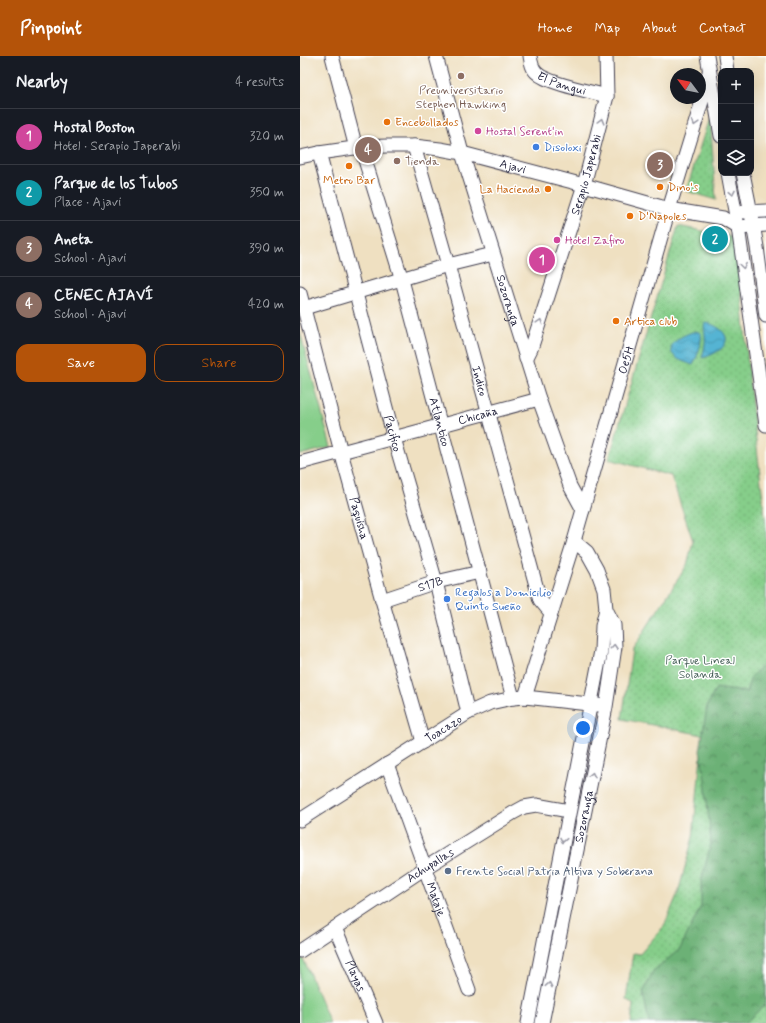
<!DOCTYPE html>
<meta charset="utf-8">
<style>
:root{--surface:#171b24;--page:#20242c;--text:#f1f3f6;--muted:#9ea1a6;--line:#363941;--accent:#b45309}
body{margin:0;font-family:Mynerve,sans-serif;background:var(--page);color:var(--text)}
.controls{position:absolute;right:12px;top:12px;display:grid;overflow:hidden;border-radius:8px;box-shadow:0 4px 16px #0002}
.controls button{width:36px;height:36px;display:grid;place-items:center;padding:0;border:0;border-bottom:1px solid var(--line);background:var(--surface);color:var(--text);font:20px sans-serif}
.compass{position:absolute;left:370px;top:12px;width:36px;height:36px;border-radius:50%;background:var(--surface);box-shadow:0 4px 16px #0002;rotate:302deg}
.you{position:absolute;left:283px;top:672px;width:14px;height:14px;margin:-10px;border:3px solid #fff;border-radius:50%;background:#1a73e8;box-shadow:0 0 0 6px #1a73e833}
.badge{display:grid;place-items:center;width:26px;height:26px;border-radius:50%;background:var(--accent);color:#fff;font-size:13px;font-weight:700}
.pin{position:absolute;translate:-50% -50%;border:2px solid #fff;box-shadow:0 1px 4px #0006}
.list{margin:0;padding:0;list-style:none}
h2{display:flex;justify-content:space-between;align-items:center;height:52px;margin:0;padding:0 16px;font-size:17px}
h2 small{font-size:13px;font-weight:400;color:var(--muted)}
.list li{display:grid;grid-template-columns:26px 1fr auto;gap:12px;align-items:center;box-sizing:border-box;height:56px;padding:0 16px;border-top:1px solid var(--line)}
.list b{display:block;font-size:15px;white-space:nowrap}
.list p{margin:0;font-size:13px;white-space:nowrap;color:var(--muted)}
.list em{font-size:13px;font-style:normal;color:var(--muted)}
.actions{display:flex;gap:8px;padding:12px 16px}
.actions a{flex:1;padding:9px 0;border:1px solid var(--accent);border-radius:12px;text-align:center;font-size:14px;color:var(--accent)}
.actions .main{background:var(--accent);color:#fff}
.icon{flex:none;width:22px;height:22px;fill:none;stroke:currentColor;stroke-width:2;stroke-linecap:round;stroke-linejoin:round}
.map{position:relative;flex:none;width:466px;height:967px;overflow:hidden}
header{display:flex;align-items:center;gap:24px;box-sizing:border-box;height:56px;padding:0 20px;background:var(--accent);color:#fff}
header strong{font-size:19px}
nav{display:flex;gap:22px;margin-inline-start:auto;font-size:14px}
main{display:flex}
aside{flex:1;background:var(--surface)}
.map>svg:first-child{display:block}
.grass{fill:url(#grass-dots);stroke:#547862}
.forest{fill:url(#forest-crowns);stroke:#476a58}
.garden{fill:#86ce8a;stroke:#547862}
.water{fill:url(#water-waves);stroke:#3b6b87}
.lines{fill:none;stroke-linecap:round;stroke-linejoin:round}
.minor-casing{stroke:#413e4f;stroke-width:15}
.minor{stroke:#fff;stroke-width:13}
.oneway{stroke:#9c9ca7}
.education-dot{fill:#8d6e63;stroke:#fff;stroke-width:1.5}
.food-dot{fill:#e8710a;stroke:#fff;stroke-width:1.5}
.hotel-dot{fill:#d1479c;stroke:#fff;stroke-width:1.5}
.shop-dot{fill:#3f7fe0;stroke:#fff;stroke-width:1.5}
.service-dot{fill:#5c6f8a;stroke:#fff;stroke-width:1.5}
.labels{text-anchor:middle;stroke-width:3;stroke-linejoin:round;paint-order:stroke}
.street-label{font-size:12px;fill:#22223b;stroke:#fff}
.education-label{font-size:12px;fill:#785e54;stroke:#fff}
.food-label{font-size:12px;fill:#c56008;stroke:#fff;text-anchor:start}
.hotel-label{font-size:12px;fill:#b23c85;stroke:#fff;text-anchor:start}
.shop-label{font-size:12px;fill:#366cbe;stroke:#fff;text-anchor:start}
.park-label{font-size:12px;fill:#455e57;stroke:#fff}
.service-label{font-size:12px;fill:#4e5e75;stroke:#fff;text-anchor:start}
</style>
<header>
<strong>Pinpoint</strong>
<nav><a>Home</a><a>Map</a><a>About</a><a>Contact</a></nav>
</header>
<main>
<aside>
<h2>Nearby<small>4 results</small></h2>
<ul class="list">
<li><span class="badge" style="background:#d1479c">1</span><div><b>Hostal Boston</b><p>Hotel · Serapio Japerabi</p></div><em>320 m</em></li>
<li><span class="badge" style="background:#0f9aa8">2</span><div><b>Parque de los Tubos</b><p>Place · Ajavi</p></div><em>350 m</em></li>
<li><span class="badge" style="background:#8d6e63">3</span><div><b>Aneta</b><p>School · Ajavi</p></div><em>390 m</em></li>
<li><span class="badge" style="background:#8d6e63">4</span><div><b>CENEC AJAVÍ</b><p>School · Ajavi</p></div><em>420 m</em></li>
</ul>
<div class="actions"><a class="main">Save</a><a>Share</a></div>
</aside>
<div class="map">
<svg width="466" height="967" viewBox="0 0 466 967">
<defs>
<pattern id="grass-dots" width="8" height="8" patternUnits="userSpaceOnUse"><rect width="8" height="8" fill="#86ce8a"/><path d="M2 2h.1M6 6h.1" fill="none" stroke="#73b178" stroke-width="1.8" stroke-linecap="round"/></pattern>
<pattern id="forest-crowns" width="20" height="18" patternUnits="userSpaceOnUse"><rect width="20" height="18" fill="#6cb176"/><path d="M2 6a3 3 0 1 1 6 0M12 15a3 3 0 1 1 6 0" fill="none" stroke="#589062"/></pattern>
<pattern id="water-waves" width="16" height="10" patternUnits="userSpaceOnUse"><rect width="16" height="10" fill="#54b4d3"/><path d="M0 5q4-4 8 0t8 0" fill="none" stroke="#4592ac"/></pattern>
</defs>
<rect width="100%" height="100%" fill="#fff"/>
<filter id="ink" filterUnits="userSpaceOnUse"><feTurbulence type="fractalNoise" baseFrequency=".025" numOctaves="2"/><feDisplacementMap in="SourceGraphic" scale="8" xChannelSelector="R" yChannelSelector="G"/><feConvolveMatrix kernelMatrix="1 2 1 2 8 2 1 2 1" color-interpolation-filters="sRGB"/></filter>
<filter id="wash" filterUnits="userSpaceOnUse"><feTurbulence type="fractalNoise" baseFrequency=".012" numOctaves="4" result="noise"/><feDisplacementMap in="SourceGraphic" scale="16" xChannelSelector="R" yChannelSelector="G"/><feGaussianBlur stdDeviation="0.9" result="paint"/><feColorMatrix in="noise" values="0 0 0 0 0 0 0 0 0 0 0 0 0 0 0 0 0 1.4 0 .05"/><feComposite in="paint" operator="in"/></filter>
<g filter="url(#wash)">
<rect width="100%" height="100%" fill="#efe0c1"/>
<g class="grass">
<path d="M410 59 416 144 386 135Z"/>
<path d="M378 170 437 182 450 331 466 470V967H331L333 948 326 943 333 897 340 898 364 870 378 837 393 781 403 679 322 663 332 594 387 509 393 485 371 420 309 403Z"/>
</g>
<path class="forest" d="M466 605V948L445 967H349L343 937 353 915 380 893 401 850V826L411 787 405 724 400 695 407 650 416 632 446 636 451 621Z"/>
<g class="garden">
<path d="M0 276 31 391 0 399Z"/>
<path d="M3 902 30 967H0V905Z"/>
</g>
<g class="water">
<path d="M405 267C412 268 414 269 420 273 437 287 415 299 402 302 404 295 406 287 405 280 405 275 403 271 405 267Z"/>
<path d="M396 275 401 277C402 289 398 298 393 309 389 307 383 306 378 303 359 290 384 278 396 275Z"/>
</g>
</g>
<g filter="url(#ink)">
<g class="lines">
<g class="minor-casing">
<g id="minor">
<path d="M32 0 56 92"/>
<path id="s1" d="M136 0 162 97 239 343 270 430 283 454"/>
<path id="s2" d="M230 0C231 6 232 13 237 17 246 27 292 36 307 40"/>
<path d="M407 0 421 80"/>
<path d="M425 0 427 15"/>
<path id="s3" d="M114 90 148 209 240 544 251 557"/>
<path id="s4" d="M61 91 102 224 213 642"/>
<path id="s5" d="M19 97 94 382 136 526 168 657"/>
<path id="s6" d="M0 101 19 97 61 91 87 90H114L140 93 162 97 284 129 369 153 423 162 438 171 466 169"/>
<path d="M428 117 438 171 466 369"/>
<path d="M443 117 451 157 457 191 466 260"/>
<path d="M444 156 466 155"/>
<path id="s7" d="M0 237 41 396 82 544 123 686"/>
<path d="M4 252 148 209 193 198"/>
<path id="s8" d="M226 303 231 293 284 129 307 40 306 0"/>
<path id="s9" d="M0 407 239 343"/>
<path id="s10" d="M82 544 136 526 180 516"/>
<path id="s11" d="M225 641 274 485 369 153 403 42 409 16"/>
<path id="s12" d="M87 708 169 934"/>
<path id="s13" d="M0 764 168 657 190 647 213 642 225 641 298 649"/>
<path id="s14" d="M35 872 76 967"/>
<path id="s15" d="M0 895 125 812 213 757 224 751 236 749 269 755"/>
<path d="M228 967 301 595 302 570 306 553"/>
<path id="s16" d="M242 967 306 651 315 591 314 569 306 553 304 533 297 514 287 496 274 485"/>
</g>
</g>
<use href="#minor" class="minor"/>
</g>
<defs><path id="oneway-chevron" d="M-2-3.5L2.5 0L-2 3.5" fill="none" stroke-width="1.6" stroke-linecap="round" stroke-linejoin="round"/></defs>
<g class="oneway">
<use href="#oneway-chevron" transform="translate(301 65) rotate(-75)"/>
<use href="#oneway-chevron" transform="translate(395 67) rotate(107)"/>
<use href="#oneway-chevron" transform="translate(432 137) rotate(79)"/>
<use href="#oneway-chevron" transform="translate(443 210) rotate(82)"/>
<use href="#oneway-chevron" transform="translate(240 266) rotate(-72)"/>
<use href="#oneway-chevron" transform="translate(314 591) rotate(-86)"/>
<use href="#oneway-chevron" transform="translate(292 719) rotate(-78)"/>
<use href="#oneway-chevron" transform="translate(263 784) rotate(101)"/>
<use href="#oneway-chevron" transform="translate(249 929) rotate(-79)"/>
</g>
</g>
<g class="education-dot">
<circle cx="161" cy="20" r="4"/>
<circle cx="97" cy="105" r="4"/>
</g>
<g class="food-dot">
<circle cx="87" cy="66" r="4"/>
<circle cx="49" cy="110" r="4"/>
<circle cx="360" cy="131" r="4"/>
<circle cx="248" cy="133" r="4"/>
<circle cx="330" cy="160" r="4"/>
<circle cx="316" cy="265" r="4"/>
</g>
<g class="hotel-dot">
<circle cx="178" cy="75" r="4"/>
<circle cx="257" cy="184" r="4"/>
</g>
<g class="shop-dot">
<circle cx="236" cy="91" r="4"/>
<circle cx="147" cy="543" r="4"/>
</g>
<circle class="service-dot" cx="148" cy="815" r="4"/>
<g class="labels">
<g class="street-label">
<text dy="4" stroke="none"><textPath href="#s2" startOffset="46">El Pangui</textPath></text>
<text dy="4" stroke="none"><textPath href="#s6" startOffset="216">Ajavi</textPath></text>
<text dy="4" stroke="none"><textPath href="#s8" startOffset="194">Serapio Japerabi</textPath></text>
<text dy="4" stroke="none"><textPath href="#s1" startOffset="255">Sozoranga</textPath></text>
<text dy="4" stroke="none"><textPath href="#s11" startOffset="352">Oe5H</textPath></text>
<text dy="4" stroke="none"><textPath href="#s3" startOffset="244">Indico</textPath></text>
<text dy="4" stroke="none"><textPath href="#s9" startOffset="184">Chicaña</textPath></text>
<text dy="4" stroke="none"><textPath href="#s4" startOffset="286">Atlantico</textPath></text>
<text dy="4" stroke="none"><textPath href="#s5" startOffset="290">Pacifico</textPath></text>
<text dy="4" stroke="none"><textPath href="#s7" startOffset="233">Paquisha</textPath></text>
<text dy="4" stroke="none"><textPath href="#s10" startOffset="51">S17B</textPath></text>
<text dy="4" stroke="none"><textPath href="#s13" startOffset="170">Toacazo</textPath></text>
<text dy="4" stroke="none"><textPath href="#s16" startOffset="211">Sozoranga</textPath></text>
<text dy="4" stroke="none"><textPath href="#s15" startOffset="156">Achupallas</textPath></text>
<text dy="4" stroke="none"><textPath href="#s12" startOffset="144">Mataje</textPath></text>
<text dy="4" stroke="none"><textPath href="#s14" startOffset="52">Playas</textPath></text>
</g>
<g class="education-label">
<text x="161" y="38">Preuniversitario<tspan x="161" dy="14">Stephen Hawking</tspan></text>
<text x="105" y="109" text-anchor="start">Tienda</text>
</g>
<g class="food-label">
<text x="95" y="70">Encebollados</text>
<text x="49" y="128" text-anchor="middle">Metro Bar</text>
<text x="368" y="135">Dino's</text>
<text x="240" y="137" text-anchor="end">La Hacienda</text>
<text x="338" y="164">D'Napoles</text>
<text x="324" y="269">Artica club</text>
</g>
<g class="hotel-label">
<text x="186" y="79">Hostal Serent'in</text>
<text x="265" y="188">Hotel Zafiro</text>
</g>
<g class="shop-label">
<text x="244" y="95">Disoloxi</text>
<text x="155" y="540">Regalos a Domicilio<tspan x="155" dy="14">Quinto Sueño</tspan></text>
</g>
<g class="park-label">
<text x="400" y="608">Parque Lineal<tspan x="400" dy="14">Solanda</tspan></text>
</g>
<g class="service-label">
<text x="156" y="819">Frente Social Patria Altiva y Soberana</text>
</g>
</g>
</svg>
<div class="controls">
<button>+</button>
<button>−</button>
<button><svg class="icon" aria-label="layers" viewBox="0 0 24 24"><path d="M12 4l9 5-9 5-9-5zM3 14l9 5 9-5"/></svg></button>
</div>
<svg class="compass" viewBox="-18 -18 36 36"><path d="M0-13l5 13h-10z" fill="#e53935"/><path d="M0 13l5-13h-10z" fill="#9ea1a6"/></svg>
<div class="you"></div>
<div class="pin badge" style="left:242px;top:204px;background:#d1479c">1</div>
<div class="pin badge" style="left:415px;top:183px;background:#0f9aa8">2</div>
<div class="pin badge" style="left:360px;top:109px;background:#8d6e63">3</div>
<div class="pin badge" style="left:68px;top:94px;background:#8d6e63">4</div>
</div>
</main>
